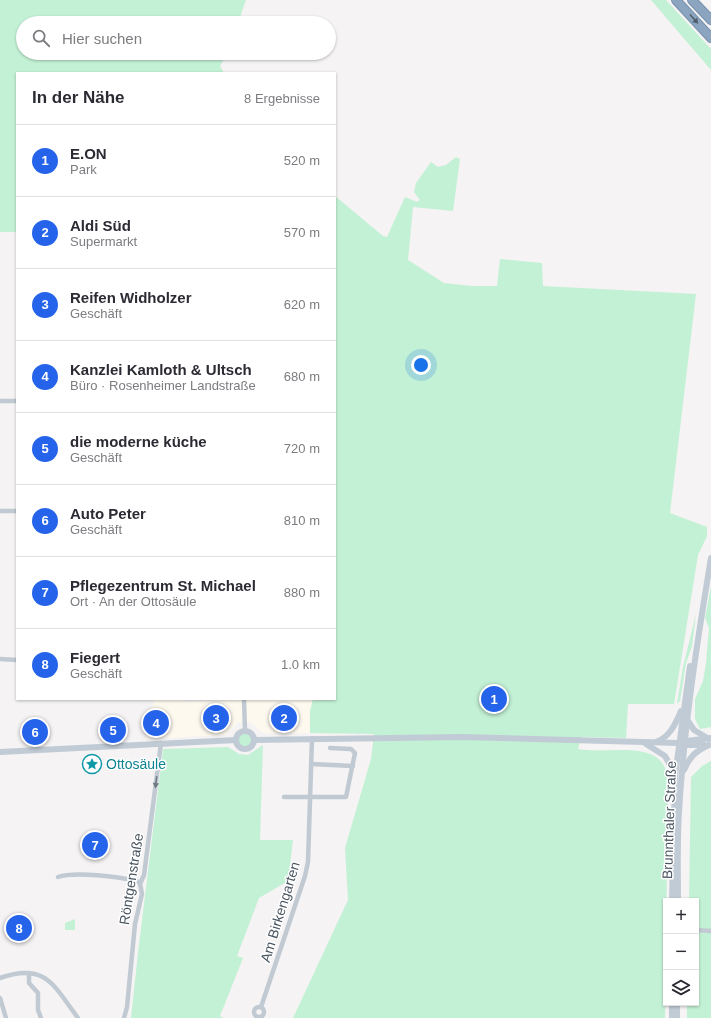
<!DOCTYPE html>
<html lang="de">
<meta charset="utf-8">
<style>
:root{--surface:#fff;--page:#f2f2f3;--text:#2b2b33;--muted:#7c7c81;--line:#e1e1e2;--accent:#2563eb}
body{margin:0;font-family:Helvetica,sans-serif;background:var(--page);color:var(--text)}
.controls{position:absolute;right:12px;bottom:12px;display:grid;overflow:hidden;border-radius:0px;box-shadow:0 1px 3px #0004}
.controls button{width:36px;height:36px;display:grid;place-items:center;padding:0;border:0;border-bottom:1px solid var(--line);background:var(--surface);color:var(--text);font:20px sans-serif}
.you{position:absolute;left:421px;top:365px;width:14px;height:14px;margin:-10px;border:3px solid #fff;border-radius:50%;background:#1a73e8;box-shadow:0 0 0 6px #1a73e833}
.badge{display:grid;place-items:center;width:26px;height:26px;border-radius:50%;background:var(--accent);color:#fff;font-size:13px;font-weight:700}
.pin{position:absolute;translate:-50% -50%;border:2px solid #fff;box-shadow:0 1px 4px #0006}
.list{margin:0;padding:0;list-style:none}
h2{display:flex;justify-content:space-between;align-items:center;height:52px;margin:0;padding:0 16px;font-size:17px}
h2 small{font-size:13px;font-weight:400;color:var(--muted)}
.list li{display:grid;grid-template-columns:26px 1fr auto;gap:12px;align-items:center;box-sizing:border-box;height:72px;padding:0 16px;border-top:1px solid var(--line)}
.list b{display:block;font-size:15px;white-space:nowrap}
.list p{margin:0;font-size:13px;white-space:nowrap;color:var(--muted)}
.list em{font-size:13px;font-style:normal;color:var(--muted)}
.icon{flex:none;width:22px;height:22px;fill:none;stroke:currentColor;stroke-width:2;stroke-linecap:round;stroke-linejoin:round}
.map{position:relative;flex:none;width:711px;height:1018px;overflow:hidden}
.search{position:absolute;background:var(--surface);box-shadow:0 1px 3px #0004;left:16px;top:16px;width:320px;height:44px;display:flex;align-items:center;gap:10px;box-sizing:border-box;padding:0 14px;border-radius:22px;color:var(--muted);font-size:15px}
.panel{position:absolute;background:var(--surface);box-shadow:0 1px 3px #0004;left:16px;top:72px;width:320px;height:628px;border-radius:0px}
.map>svg:first-child{display:block}
.commercial{fill:#fdf9ef}
.green{fill:#c3f1d5}
.lines{fill:none;stroke-linecap:round;stroke-linejoin:round}
.highway-casing{stroke:#7690ad;stroke-width:10}
.street{stroke:#c1cad2;stroke-width:4.5}
.secondary{stroke:#c1cbd6;stroke-width:6}
.highway{stroke:#8ba5c1;stroke-width:8}
.oneway{fill:#505e6b}
.oneway2{fill:#6e7983}
.labels{text-anchor:middle;stroke-width:3;stroke-linejoin:round;paint-order:stroke}
.culture-label{font-size:14px;fill:#0d838f;stroke:#fff;text-anchor:start}
.street-label{font-size:14px;fill:#4a5661;stroke:#fff}
</style>
<div class="map">
<svg width="711" height="1018" viewBox="0 0 711 1018">
<rect width="100%" height="100%" fill="#f5f3f3"/>
<path class="commercial" d="M154 699H184V701L313 699 310 711V733H263L250 722H239L226 735 146 739Z"/>
<g class="green">
<path d="M0 0H246L238 23H23V53H227L220 66 224 73H17V232H0Z"/>
<path d="M651 0H666L711 49V70Z"/>
<path d="M456 157 460 159 453 211 413 207 408 260 444 283 472 286H497L500 259 542 263 543 286 696 294 670 513 707 527V536L698 555 674 704H628L626 738 581 737 578 749C611 755 667 736 668 783L665 1018H293L348 900 345 848 371 759 374 734 310 733V711L313 699H335V196L383 236 387 237 405 197 417 202 420 200 414 192 416 183 431 162 438 167 446 165Z"/>
<path d="M711 586V727L700 729 695 719V699L703 681 706 663 709 628 705 618Z"/>
<path d="M696 614 692 646 686 663 680 701 677 704 683 667Z"/>
<circle cx="245" cy="740" r="7"/>
<path d="M263 745 260 840H293L288 881 259 898 237 956 243 958 220 1016 224 1018H131L138 953 163 749 228 747 239 754 248 755Z"/>
<path d="M711 761V1018H687V1003H696V901H689L691 777 702 766Z"/>
<path d="M75 919V930H65V923Z"/>
</g>
<g class="lines">
<g class="highway-casing">
<g id="highway">
<path d="M676 0 711 38"/>
<path d="M692 0 711 20"/>
</g>
</g>
<g class="street">
<path d="M0 401H17"/>
<path d="M0 511H17"/>
<path d="M0 659 17 660"/>
<path d="M244 699 245 730"/>
<path d="M311 764 353 766"/>
<path d="M284 797H346L355 753 351 749 330 748"/>
<path d="M58 877C75 871 119 877 137 881L140 884"/>
<path d="M696 930 711 931"/>
<path d="M29 973V983L38 993V1010L41 1018"/>
<path d="M0 978C46 962 54 986 78 1018"/>
<path d="M0 998 6 1018"/>
<path d="M261 1007 305 876 308 862 312 738"/>
<circle cx="259" cy="1012" r="5"/>
<path d="M124 1018 127 1007 135 924 142 894 140 884 144 875 161 743"/>
</g>
<g class="secondary">
<path d="M688 721 694 730 709 739"/>
<circle cx="245" cy="740" r="9"/>
<path d="M254 740 462 737 679 743 686 741 711 738"/>
<path d="M656 742C670 737 676 723 681 711"/>
<path d="M646 744 665 756 675 774"/>
<path d="M682 745H705"/>
<path d="M0 752 236 740"/>
<path d="M684 770C690 756 696 751 709 745"/>
<path d="M672 901 675 776 690 666"/>
<path d="M678 901C678 872 677 842 679 812 684 727 697 642 711 558"/>
<path d="M672 1003V1018"/>
<path d="M677 1018V1003"/>
</g>
<use href="#highway" class="highway"/>
</g>
<defs><path id="oneway-solid" d="M-6-.8H1V-3.2L6.5 0L1 3.2V.8H-6Z"/></defs>
<use class="oneway" href="#oneway-solid" transform="translate(694 19) rotate(48)"/>
<use class="oneway2" href="#oneway-solid" transform="translate(156 782) rotate(97)"/>
<defs>
<g id="sight-ring" transform="scale(1)"><circle r="9.5" fill="#fff" stroke="#0f9aa8" stroke-width="1.5"/><path d="M0-6L1.8-2.2L6-1.7L2.9 1.2L3.7 5.4L0 3.3L-3.7 5.4L-2.9 1.2L-6-1.7L-1.8-2.2Z" fill="#0f9aa8"/></g>
</defs>
<g fill-rule="evenodd">
<use href="#sight-ring" x="92" y="764"/>
</g>
<g class="labels">
<g class="culture-label">
<text x="106" y="769">Ottosäule</text>
</g>
<g class="street-label">
<text transform="translate(669 820) rotate(-88)" y="5">Brunnthaler Straße</text>
<text transform="translate(131 879) rotate(-81)" y="5">Röntgenstraße</text>
<text transform="translate(280 912) rotate(-73)" y="5">Am Birkengarten</text>
</g>
</g>
</svg>
<div class="controls">
<button>+</button>
<button>−</button>
<button><svg class="icon" aria-label="layers" viewBox="0 0 24 24"><path d="M12 4l9 5-9 5-9-5zM3 14l9 5 9-5"/></svg></button>
</div>
<div class="you"></div>
<div class="pin badge" style="left:494px;top:699px">1</div>
<div class="pin badge" style="left:284px;top:718px">2</div>
<div class="pin badge" style="left:216px;top:718px">3</div>
<div class="pin badge" style="left:156px;top:723px">4</div>
<div class="pin badge" style="left:113px;top:730px">5</div>
<div class="pin badge" style="left:35px;top:732px">6</div>
<div class="pin badge" style="left:95px;top:845px">7</div>
<div class="pin badge" style="left:19px;top:928px">8</div>
<div class="search"><svg class="icon" aria-label="search" viewBox="0 0 24 24"><circle cx="10" cy="10" r="6"/><path d="M15 15l6 6"/></svg>Hier suchen</div>
<section class="panel">
<h2>In der Nähe<small>8 Ergebnisse</small></h2>
<ul class="list">
<li><span class="badge">1</span><div><b>E.ON</b><p>Park</p></div><em>520 m</em></li>
<li><span class="badge">2</span><div><b>Aldi Süd</b><p>Supermarkt</p></div><em>570 m</em></li>
<li><span class="badge">3</span><div><b>Reifen Widholzer</b><p>Geschäft</p></div><em>620 m</em></li>
<li><span class="badge">4</span><div><b>Kanzlei Kamloth &amp; Ultsch</b><p>Büro · Rosenheimer Landstraße</p></div><em>680 m</em></li>
<li><span class="badge">5</span><div><b>die moderne küche</b><p>Geschäft</p></div><em>720 m</em></li>
<li><span class="badge">6</span><div><b>Auto Peter</b><p>Geschäft</p></div><em>810 m</em></li>
<li><span class="badge">7</span><div><b>Pflegezentrum St. Michael</b><p>Ort · An der Ottosäule</p></div><em>880 m</em></li>
<li><span class="badge">8</span><div><b>Fiegert</b><p>Geschäft</p></div><em>1.0 km</em></li>
</ul>
</section>
</div>
